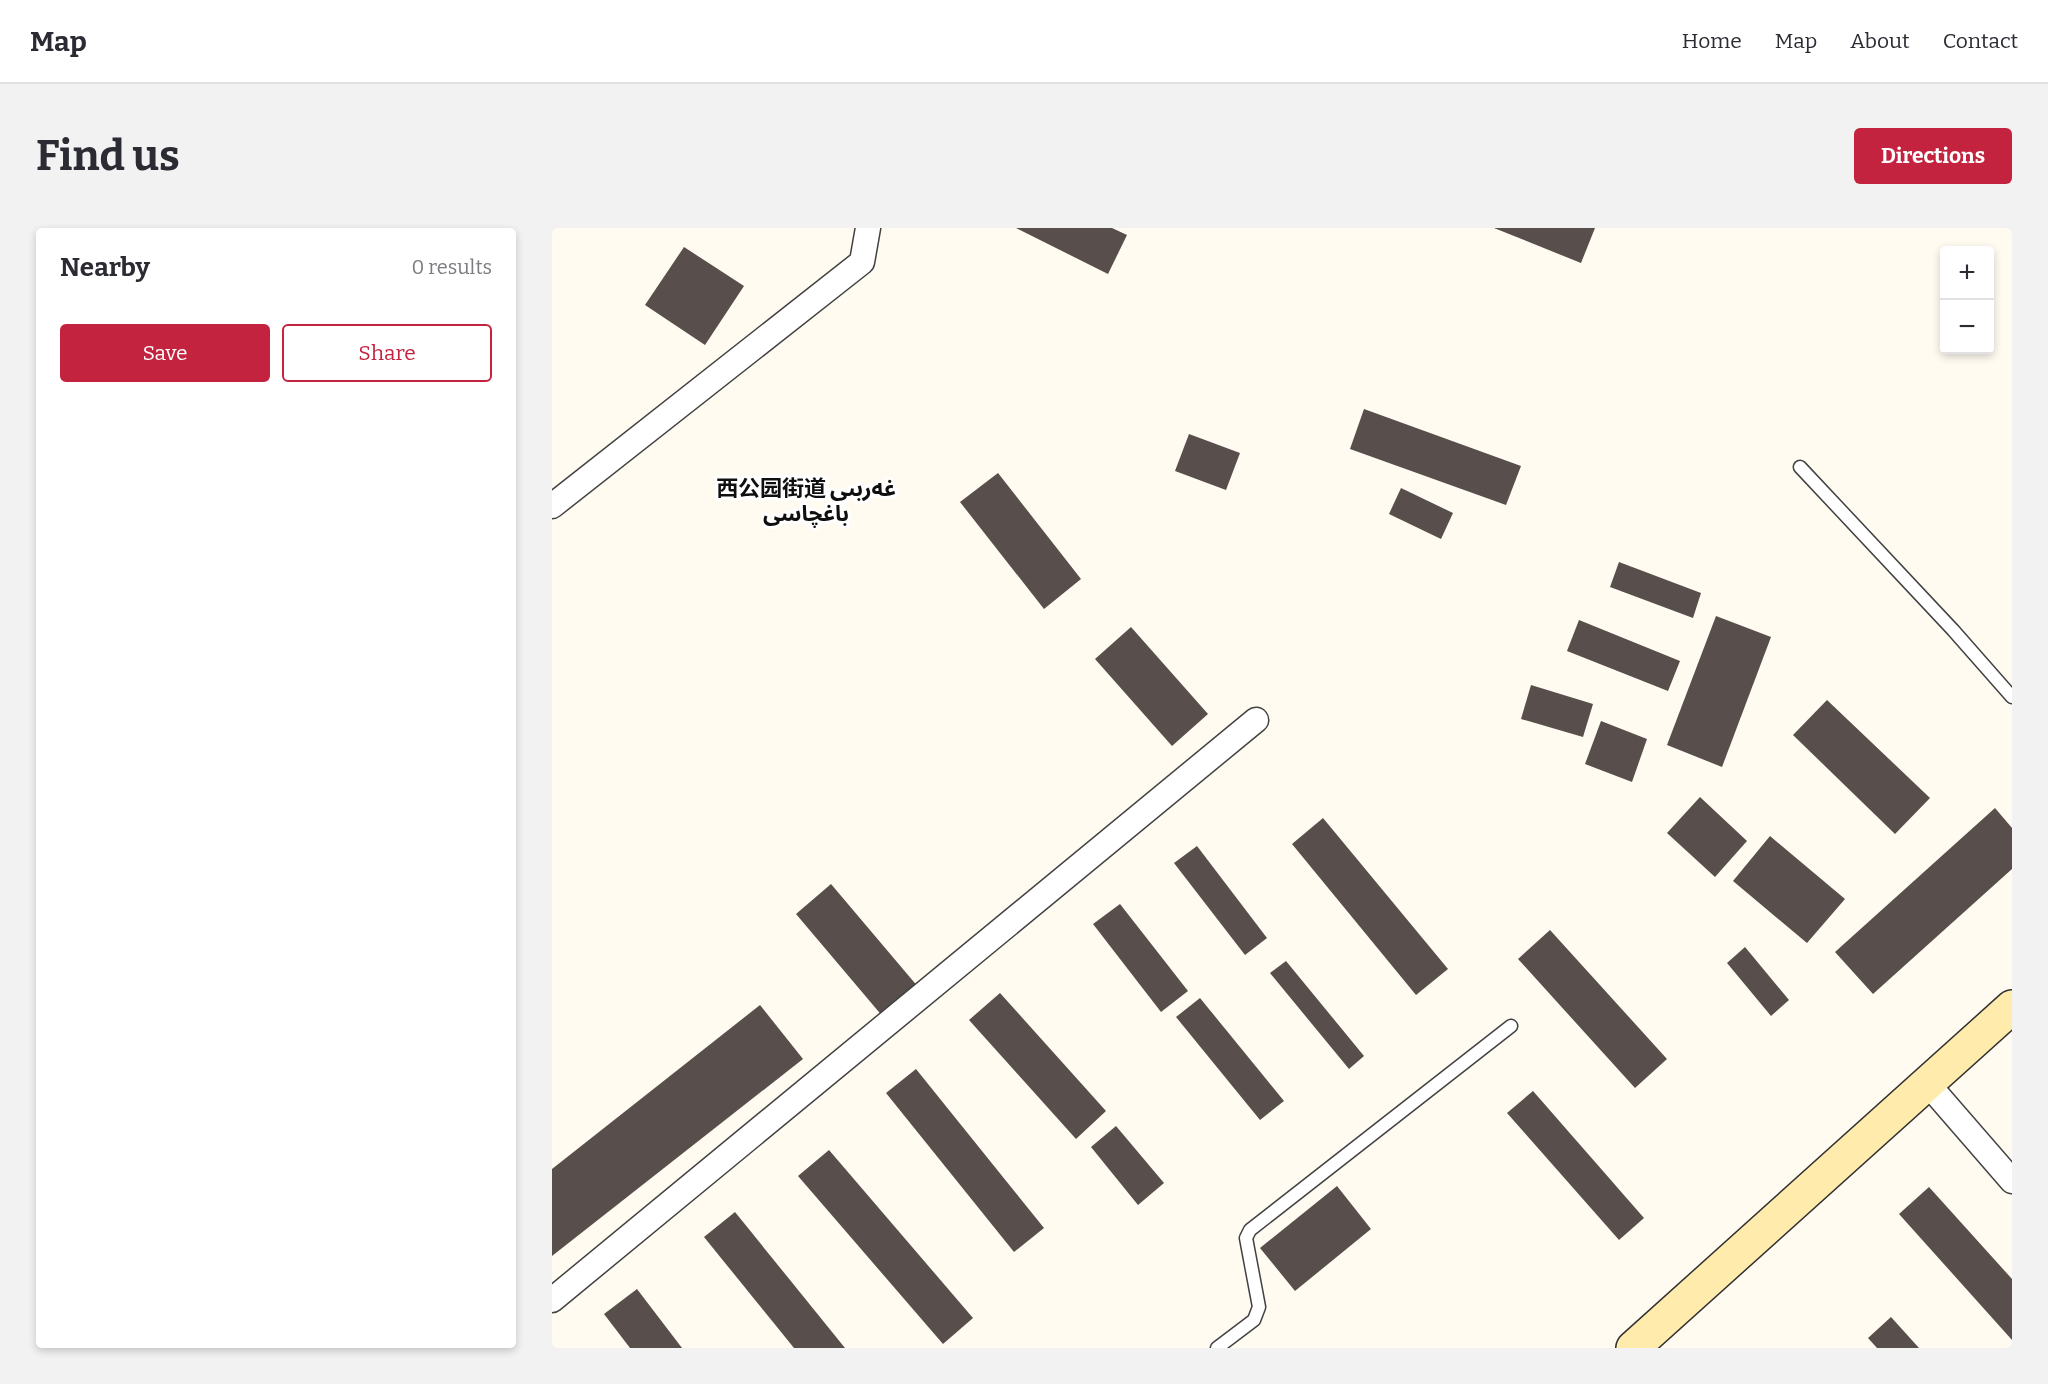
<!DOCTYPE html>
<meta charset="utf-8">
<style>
:root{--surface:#fff;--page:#f2f2f3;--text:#2b2b33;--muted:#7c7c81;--line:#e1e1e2;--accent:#c3233e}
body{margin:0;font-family:Bitter,"Noto Sans Arabic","Noto Sans SC",serif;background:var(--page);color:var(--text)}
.controls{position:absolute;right:18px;top:18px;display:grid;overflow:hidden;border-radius:6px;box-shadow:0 3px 9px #0003}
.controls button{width:54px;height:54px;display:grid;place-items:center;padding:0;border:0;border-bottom:2px solid var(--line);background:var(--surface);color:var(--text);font:30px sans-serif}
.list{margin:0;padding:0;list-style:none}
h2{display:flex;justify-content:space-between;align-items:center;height:78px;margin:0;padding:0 24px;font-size:26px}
h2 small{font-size:20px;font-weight:400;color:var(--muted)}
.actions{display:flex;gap:12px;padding:18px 24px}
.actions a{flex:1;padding:14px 0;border:2px solid var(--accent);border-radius:6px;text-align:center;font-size:21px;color:var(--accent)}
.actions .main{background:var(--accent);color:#fff}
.map{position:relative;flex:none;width:1460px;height:1120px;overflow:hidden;border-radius:6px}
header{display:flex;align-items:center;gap:36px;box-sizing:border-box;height:84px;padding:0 30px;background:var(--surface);border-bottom:2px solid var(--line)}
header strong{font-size:28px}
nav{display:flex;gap:33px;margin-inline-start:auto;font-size:21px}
.intro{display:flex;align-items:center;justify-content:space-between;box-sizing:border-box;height:144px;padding:0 36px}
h1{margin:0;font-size:42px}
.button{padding:15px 27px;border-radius:6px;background:var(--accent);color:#fff;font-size:21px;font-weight:700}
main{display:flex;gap:36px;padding:0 36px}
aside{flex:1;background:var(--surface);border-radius:6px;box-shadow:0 3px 9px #0003}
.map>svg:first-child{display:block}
.building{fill:#584e4b}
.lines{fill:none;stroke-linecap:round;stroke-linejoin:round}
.lane-casing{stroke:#424242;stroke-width:15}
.street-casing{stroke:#424242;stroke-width:27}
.secondary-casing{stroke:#313131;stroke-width:36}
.lane{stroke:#fff;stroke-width:12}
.street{stroke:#fff;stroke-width:24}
.secondary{stroke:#ffecac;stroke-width:33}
.labels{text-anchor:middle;stroke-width:6;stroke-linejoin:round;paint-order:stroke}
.district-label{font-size:22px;font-weight:bold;fill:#0f0f0f;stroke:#fff}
</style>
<header>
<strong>Map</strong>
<nav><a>Home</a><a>Map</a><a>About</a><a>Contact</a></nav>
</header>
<div class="intro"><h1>Find us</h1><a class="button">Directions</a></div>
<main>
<aside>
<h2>Nearby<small>0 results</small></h2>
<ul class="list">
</ul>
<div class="actions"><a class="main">Save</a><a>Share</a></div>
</aside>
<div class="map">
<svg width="1460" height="1120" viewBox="0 0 1460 1120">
<rect width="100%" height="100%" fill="#fffbf1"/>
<g class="building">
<path d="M464 0H560L575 7 556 46Z"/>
<path d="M942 0H1043L1029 35Z"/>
<path d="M132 19 192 58 153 117 93 77Z"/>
<path d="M812 181 969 238 954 277 798 221Z"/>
<path d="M637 206 688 225 674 262 623 243Z"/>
<path d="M446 245 529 351 492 381 408 274Z"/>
<path d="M849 260 901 285 889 311 837 286Z"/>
<path d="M1067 334 1149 365 1141 390 1058 359Z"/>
<path d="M1164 388 1219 409 1170 539 1115 517Z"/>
<path d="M1027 392 1128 433 1116 463 1015 423Z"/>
<path d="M579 399 656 486 620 518 543 431Z"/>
<path d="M979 457 1041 476 1031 509 969 491Z"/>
<path d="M1275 472 1378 570 1343 606 1241 507Z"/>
<path d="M1049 493 1095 511 1080 554 1033 536Z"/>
<path d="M1148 569 1195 613 1163 649 1115 605Z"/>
<path d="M1443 580 1460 600V641L1321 766 1283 724Z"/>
<path d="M771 590 896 741 864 767 740 616Z"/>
<path d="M1218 608 1293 671 1255 715 1181 653Z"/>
<path d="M645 618 715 710 693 727 622 635Z"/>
<path d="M279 656 367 760 332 790 244 686Z"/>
<path d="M568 676 636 763 609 784 541 696Z"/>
<path d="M998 702 1115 831 1083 860 966 731Z"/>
<path d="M1193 719 1237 772 1219 788 1175 735Z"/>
<path d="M734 733 812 828 797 841 718 745Z"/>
<path d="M448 765 554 883 524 911 417 792Z"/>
<path d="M648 770 732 873 708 892 624 789Z"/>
<path d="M208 777 251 831 0 1028V941Z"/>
<path d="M364 841 492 1000 462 1024 334 865Z"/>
<path d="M981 863 1092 990 1067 1012 955 885Z"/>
<path d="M564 898 612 955 586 977 539 919Z"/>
<path d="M277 922 421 1090 391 1116 246 948Z"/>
<path d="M785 958 819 1001 743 1063 708 1020Z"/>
<path d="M1377 959 1460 1051V1112L1347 986Z"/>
<path d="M183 984 293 1120H242L152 1009Z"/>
<path d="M85 1061 130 1120H78L52 1086Z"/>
<path d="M1339 1089 1367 1120H1325L1316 1110Z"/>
</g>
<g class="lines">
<g class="lane-casing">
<g id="lane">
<path d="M1248 239 1401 402 1460 469"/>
<path d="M665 1120 702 1092 707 1079 694 1010 698 1002 959 798"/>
</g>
</g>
<g class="street-casing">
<g id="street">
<path d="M0 278 310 34 316 0"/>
<path d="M1375 855 1460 953"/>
<path d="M0 1072 704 492"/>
</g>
</g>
<g class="secondary-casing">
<path id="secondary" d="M1081 1120 1460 779"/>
</g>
<use href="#lane" class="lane"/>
<use href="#street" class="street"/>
<use href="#secondary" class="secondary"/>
</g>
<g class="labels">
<g class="district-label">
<text x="254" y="268">西公园街道 غەربىي<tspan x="254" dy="25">باغچاسى</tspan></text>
</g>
</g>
</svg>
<div class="controls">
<button>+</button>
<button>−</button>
</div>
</div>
</main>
